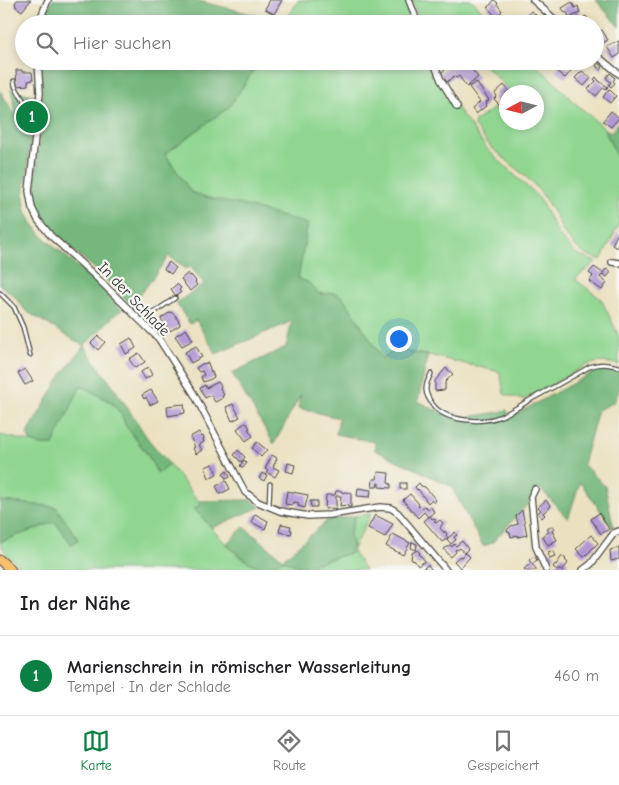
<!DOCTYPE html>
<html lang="de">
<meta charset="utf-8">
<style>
:root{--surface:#fff;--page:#f6f6f6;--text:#202124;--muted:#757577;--line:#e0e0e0;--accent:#0b8043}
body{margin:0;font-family:"Comic Neue",sans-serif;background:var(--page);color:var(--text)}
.compass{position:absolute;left:499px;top:85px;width:45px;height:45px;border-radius:50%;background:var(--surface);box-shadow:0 2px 8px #0003;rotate:263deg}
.you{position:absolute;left:398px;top:338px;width:18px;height:18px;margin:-12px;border:4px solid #fff;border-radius:50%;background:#1a73e8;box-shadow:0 0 0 8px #1a73e833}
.badge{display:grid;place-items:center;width:32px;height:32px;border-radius:50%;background:var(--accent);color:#fff;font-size:16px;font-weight:700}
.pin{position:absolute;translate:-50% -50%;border:2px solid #fff;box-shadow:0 1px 5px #0006}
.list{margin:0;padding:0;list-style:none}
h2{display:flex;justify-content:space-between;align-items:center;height:65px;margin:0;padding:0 20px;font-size:21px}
h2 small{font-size:16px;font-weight:400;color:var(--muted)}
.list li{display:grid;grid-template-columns:32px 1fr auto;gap:15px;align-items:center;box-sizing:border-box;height:80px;padding:0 20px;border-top:1px solid var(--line)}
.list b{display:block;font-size:19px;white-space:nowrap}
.list p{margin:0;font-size:16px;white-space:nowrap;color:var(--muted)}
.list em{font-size:16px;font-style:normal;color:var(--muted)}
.icon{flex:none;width:28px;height:28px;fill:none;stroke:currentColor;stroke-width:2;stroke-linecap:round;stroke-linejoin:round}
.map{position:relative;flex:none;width:619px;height:570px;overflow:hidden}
.search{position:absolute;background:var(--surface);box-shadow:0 2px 8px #0003;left:15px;right:15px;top:15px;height:55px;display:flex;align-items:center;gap:12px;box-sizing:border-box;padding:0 18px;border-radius:28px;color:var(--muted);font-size:19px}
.sheet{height:145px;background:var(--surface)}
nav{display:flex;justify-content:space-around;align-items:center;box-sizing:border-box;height:70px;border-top:1px solid var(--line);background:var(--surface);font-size:14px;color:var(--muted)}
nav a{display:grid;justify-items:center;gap:2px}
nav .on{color:var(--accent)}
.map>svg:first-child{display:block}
.green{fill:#90d691;stroke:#5e805e}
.forest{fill:#74b77b;stroke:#507153}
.building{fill:#b197d4}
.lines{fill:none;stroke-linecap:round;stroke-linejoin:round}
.service-casing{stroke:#484641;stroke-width:5.5}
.minor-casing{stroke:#484641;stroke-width:8}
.primary-casing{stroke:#484641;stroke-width:11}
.service{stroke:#fff;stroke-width:3}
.minor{stroke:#fff;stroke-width:5.5}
.primary{stroke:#f7c06c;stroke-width:9}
.labels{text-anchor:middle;stroke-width:4.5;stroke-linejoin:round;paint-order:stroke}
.street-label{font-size:15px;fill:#2b2b2b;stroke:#f6f6f2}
</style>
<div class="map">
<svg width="619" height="570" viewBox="0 0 619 570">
<rect width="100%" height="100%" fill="#f6f6f2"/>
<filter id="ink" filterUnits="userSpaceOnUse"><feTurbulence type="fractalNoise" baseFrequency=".02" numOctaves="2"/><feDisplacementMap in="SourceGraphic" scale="10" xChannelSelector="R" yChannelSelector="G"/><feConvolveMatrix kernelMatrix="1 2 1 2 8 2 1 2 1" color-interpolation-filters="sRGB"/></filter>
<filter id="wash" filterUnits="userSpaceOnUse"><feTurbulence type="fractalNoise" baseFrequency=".0096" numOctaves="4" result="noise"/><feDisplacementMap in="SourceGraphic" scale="20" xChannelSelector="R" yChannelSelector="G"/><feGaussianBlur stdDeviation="1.12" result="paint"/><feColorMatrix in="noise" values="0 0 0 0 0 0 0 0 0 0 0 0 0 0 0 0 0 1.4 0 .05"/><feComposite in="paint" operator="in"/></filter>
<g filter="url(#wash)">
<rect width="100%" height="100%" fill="#ebe1c0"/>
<g class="green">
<path d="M299 0H406L416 24H283Z"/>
<path d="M412 0H472L495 24H421Z"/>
<path d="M260 61H431L449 97 487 149 539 198 560 237 577 254 596 262 575 279 601 299 619 336V365C607 362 599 361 587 365L523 400 504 394 500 372 428 355 396 350 382 358 343 297 334 293 319 294 308 282 298 279 205 197 191 192 165 154 229 107Z"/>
<path d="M492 61H533L574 102 604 128 619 162V224L601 260 584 254 571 242 562 230 557 218 542 194 531 181 491 147 474 126 475 121 496 107 499 110 504 105 506 106V122H536V92H511L486 67Z"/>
<path d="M80 385 112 403 121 414 126 426 148 455 157 473 169 464 201 504 194 509C211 526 227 549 247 561 253 565 260 566 265 569L283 559 301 567 317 563 353 552 365 570H23L9 557 0 544V542L55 521 72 545 56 507 0 501V435L31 442 40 445H53Z"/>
<path d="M371 514 353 549 350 534 355 516Z"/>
</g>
<g class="forest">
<path d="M52 0H194L285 22 283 24H42Z"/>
<path d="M596 0H619V27Z"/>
<path d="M42 61H260L229 107 165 154 191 192 205 197 250 207 308 224 298 279 308 282 319 294 334 293 343 297 382 358 395 350 428 355 418 401 433 409 467 417 500 412 507 410 509 418 601 368 619 372V391L614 402 598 410 583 464 605 486 614 530 580 482 568 519 541 489 535 493 526 506 492 543 483 546 451 486 375 450V442L336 434 339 418 298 408 301 394 274 444 232 373 286 347 292 321 216 354 196 320 190 324 176 303 204 284 190 266 186 269 169 256 134 303 131 305 100 273 47 228 37 214 35 198 33 199 42 119Z"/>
<path d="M11 89 35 96 24 198 26 211 32 223 41 235 93 280 122 310 117 313 84 346 121 398 148 439 169 464 158 474 148 455 126 426 121 414 112 403 81 385 53 445H40L31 442 27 434 63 373 84 346 26 311 13 295 0 285V91L17 118Z"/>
<path d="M619 122V162L604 128 610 133Z"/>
<path d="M251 500 260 507 212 528 194 509 201 504 198 501Z"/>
<path d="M0 501 56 507 78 539 72 545 55 522 0 542Z"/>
<path d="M355 516 350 534 353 552 317 563 300 567 283 560 265 569 248 562 226 544 244 527 283 559 328 520Z"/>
</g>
<g id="blocks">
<g class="building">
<path d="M17 0H31L22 11 15 6 16 5 15 3Z"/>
<path d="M270 0H282L274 14 265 9Z"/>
<path d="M494 0 498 3 497 4 502 11 496 17 488 8Z"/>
<path d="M572 2 575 8 578 6 580 13 569 18 568 14 566 12 565 13 562 8Z"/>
<path d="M531 11 536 15 532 19 528 15Z"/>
<path d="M508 13 511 16 510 17 516 22 514 24H506L502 20Z"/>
<path d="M586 16 590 24H580L579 22 575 24 572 20 578 17 580 21 583 20 582 18Z"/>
<path d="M595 29 597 33 602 30 608 40 599 45 595 38Z"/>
<path d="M619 41V55L614 58 607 47Z"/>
<path d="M455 61H465L478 77 467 87 459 76 456 78 454 76 447 82 440 74Z"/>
<path d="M571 61H581L583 63 579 68Z"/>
<path d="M598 63 603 67 601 70 596 66Z"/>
<path d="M562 64 571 71 565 78 556 71Z"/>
<path d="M16 70H22V72H32L33 80 28 81V85L17 86Z"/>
<path d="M582 71 591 78 584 86 575 78Z"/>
<path d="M610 73 615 78 613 81 615 83 611 87 609 85 611 82 606 78Z"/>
<path d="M596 77 599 81 608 87 606 89 604 87 596 96 588 89 596 81 594 79Z"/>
<path d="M476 82 489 100 486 102 487 104 485 105 486 106 476 114 472 109 480 102 469 87Z"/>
<path d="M504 85 510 92H506V97L499 104 494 99 497 96 495 93Z"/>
<path d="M609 89 616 96 610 103 603 97Z"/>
<path d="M611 111 619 118 611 127 603 121Z"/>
<path d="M619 230V243L617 248 612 245Z"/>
<path d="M169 262 176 268 171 274 164 269Z"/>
<path d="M594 267 603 273 606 269 611 272 607 277 603 274 600 277 607 283 602 290 589 281 593 276 589 273Z"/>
<path d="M188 273 190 276 191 275 196 281 195 282 197 285 190 291 181 279Z"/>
<path d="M177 284 181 288 179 290 181 292 176 296 171 289Z"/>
<path d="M171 312 176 316 180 324V325L170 331 161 319V318Z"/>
<path d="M157 320 160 325 154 329 150 324Z"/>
<path d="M186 329 193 340 182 346 175 336Z"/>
<path d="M164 330 167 334 162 337 158 333Z"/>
<path d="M98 336 105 342 98 350 91 343Z"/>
<path d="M131 338 136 348 126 354 121 344Z"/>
<path d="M196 346 202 357 191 363 185 352Z"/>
<path d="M139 353 145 362 135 368 129 359Z"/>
<path d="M208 363 211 372H212L214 377 211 379 203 382 201 377 204 375 202 371 199 372 196 368 202 364Z"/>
<path d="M148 367 152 375 145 379 141 372Z"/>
<path d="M446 368 453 374 445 382V390L435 391V381Z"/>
<path d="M25 369 33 381 25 385 18 373Z"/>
<path d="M218 382 221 386 220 388 224 395 222 396 223 398 215 402 211 395 205 398 200 388 205 385 206 388Z"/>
<path d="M151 390 158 401 150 405 146 397 144 399 142 395Z"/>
<path d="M184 404 185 413 168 416 167 406Z"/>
<path d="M233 404 240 417 232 421 226 407Z"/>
<path d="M246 422 250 428 248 429 253 436 246 441 237 429Z"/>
<path d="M199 432 202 437 203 436 204 438 203 439 204 442 199 445 202 450 196 454 193 448 195 447 190 437Z"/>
<path d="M257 442 267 450 261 457 252 448Z"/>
<path d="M238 450 245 457 241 462 234 455Z"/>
<path d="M272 455 277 458 273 467 279 470 275 477 266 472 268 470 265 469Z"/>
<path d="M244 460 247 463 243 468 240 466Z"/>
<path d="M288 463 295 465 293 473 286 471Z"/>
<path d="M213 464 217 474 209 478 205 467Z"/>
<path d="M227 471 230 477 226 479 223 474Z"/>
<path d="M378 472 389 473 388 483 391 484V488L379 487V483H378L377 487H372L373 479H377Z"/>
<path d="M262 473 267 475 264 481 259 478Z"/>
<path d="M226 481 230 489 220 494 216 486Z"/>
<rect x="400" y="483" width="6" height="6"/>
<path d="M419 483 421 486 425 487 436 500 434 503 431 500 428 503 418 489 417 490 415 487Z"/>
<path d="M358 488 371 490 370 497 357 496Z"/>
<path d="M287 491 308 495 305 508 298 506 299 503 293 502 292 505 285 504Z"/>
<path d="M336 491H342V492L343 493 345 492 351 493V507H348L347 505 340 506 341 496H336V509L333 508 325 509 326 495H335Z"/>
<path d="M410 494 419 504 418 506 419 507 420 506 422 508 425 506 428 509 431 507 434 512 428 517 424 512 418 518 403 500Z"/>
<path d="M546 500 551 506 543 513 545 515 542 518 538 513 541 510 538 507Z"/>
<path d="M310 501H317V507H311Z"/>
<path d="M522 510 527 535 518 537V535L511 537 510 533 508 532 507 530 511 526 518 524 516 516Z"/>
<path d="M599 513 609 529 601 534 591 519Z"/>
<path d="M255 514 268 521 265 529 251 522Z"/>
<path d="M375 515 393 524 385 537 368 528Z"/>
<path d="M430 516 432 519 434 518 436 520 434 521 436 523 440 520 443 523 440 528 444 533 445 531 447 534 446 535 448 538 442 542 424 521Z"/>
<path d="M281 524 291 526 290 530H292L291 534 279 532Z"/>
<path d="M553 526 554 529 552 531 557 540 548 545 542 536 549 532 547 529Z"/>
<path d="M455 532 457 535 454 537 456 540 451 544 447 539Z"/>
<path d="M393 534 410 543 403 555 386 546Z"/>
<path d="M591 535 598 543 584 557 576 549Z"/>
<path d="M462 541 468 549 464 553 460 548 457 550 456 549 455 550 456 552 451 557 444 549 450 545 452 547 454 544 456 546Z"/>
<path d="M412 542 417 544 416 550 411 548Z"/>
<path d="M619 548V559L611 561 610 550Z"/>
<path d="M417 550 420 553 419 554 425 561 418 566 414 560 413 561 411 559 412 553Z"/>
<path d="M553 551 555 556 549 558 548 552Z"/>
<path d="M466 553 470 557 460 568 454 561 460 556 461 558Z"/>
<path d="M534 556 537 560 532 564 537 570H525L524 569 531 563 529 560Z"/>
<path d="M562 556 566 559 565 560 568 563 563 570H557L553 567 555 564 556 565Z"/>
<path d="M428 565 432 570H421Z"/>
</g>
</g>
</g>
<g filter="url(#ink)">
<use href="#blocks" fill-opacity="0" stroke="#484641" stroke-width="1"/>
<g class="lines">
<g class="service-casing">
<g id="service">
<path d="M14 81 15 86 36 122"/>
<path d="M0 293 14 307 23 327 30 355"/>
<path d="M141 321 175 298"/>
<path d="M431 374C424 387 424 393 433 405 446 422 483 424 501 416 511 412 520 406 528 401 548 390 569 379 589 367 600 363 608 364 619 367"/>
<path d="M269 506 270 484"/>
</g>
</g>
<g class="minor-casing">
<g id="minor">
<path d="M409 0 418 24"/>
<path d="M533 0 560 24"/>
<path d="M38 24 48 0"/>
<path d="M595 54 619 74"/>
<path d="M38 61 40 93 29 191 32 208 38 220 51 236 94 275 159 339 194 394 245 492 258 502 280 511 308 516 330 515 380 507 391 508 398 513 446 570"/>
<path d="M433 61 441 80 457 107"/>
<path d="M612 262 619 263"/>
<path d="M535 489 531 497 536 547 546 570"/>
<path d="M583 570 591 564 614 533 619 531"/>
</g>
</g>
<g class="primary-casing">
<path id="primary" d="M0 560 11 570"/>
</g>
<use href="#service" class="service"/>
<use href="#minor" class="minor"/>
<use href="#primary" class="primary"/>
</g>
</g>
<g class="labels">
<g class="street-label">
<text transform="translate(134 299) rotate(46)" y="5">In der Schlade</text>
</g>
</g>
</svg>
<svg class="compass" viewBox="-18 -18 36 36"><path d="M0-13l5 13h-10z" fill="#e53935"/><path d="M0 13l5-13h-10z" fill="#757577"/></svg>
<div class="you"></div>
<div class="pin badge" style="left:32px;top:117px">1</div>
<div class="search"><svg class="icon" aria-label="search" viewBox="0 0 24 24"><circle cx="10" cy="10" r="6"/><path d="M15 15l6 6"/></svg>Hier suchen</div>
</div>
<section class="sheet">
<h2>In der Nähe<small></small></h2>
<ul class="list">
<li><span class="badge">1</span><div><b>Marienschrein in römischer Wasserleitung</b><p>Tempel · In der Schlade</p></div><em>460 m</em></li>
</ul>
</section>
<nav>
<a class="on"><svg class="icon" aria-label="map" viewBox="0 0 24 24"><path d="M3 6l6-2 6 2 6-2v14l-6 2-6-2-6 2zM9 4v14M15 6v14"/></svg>Karte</a>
<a><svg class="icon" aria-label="directions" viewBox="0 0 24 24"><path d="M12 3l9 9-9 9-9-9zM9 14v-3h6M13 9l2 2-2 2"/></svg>Route</a>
<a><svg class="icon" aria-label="saved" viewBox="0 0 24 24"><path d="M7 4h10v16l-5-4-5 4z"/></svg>Gespeichert</a>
</nav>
